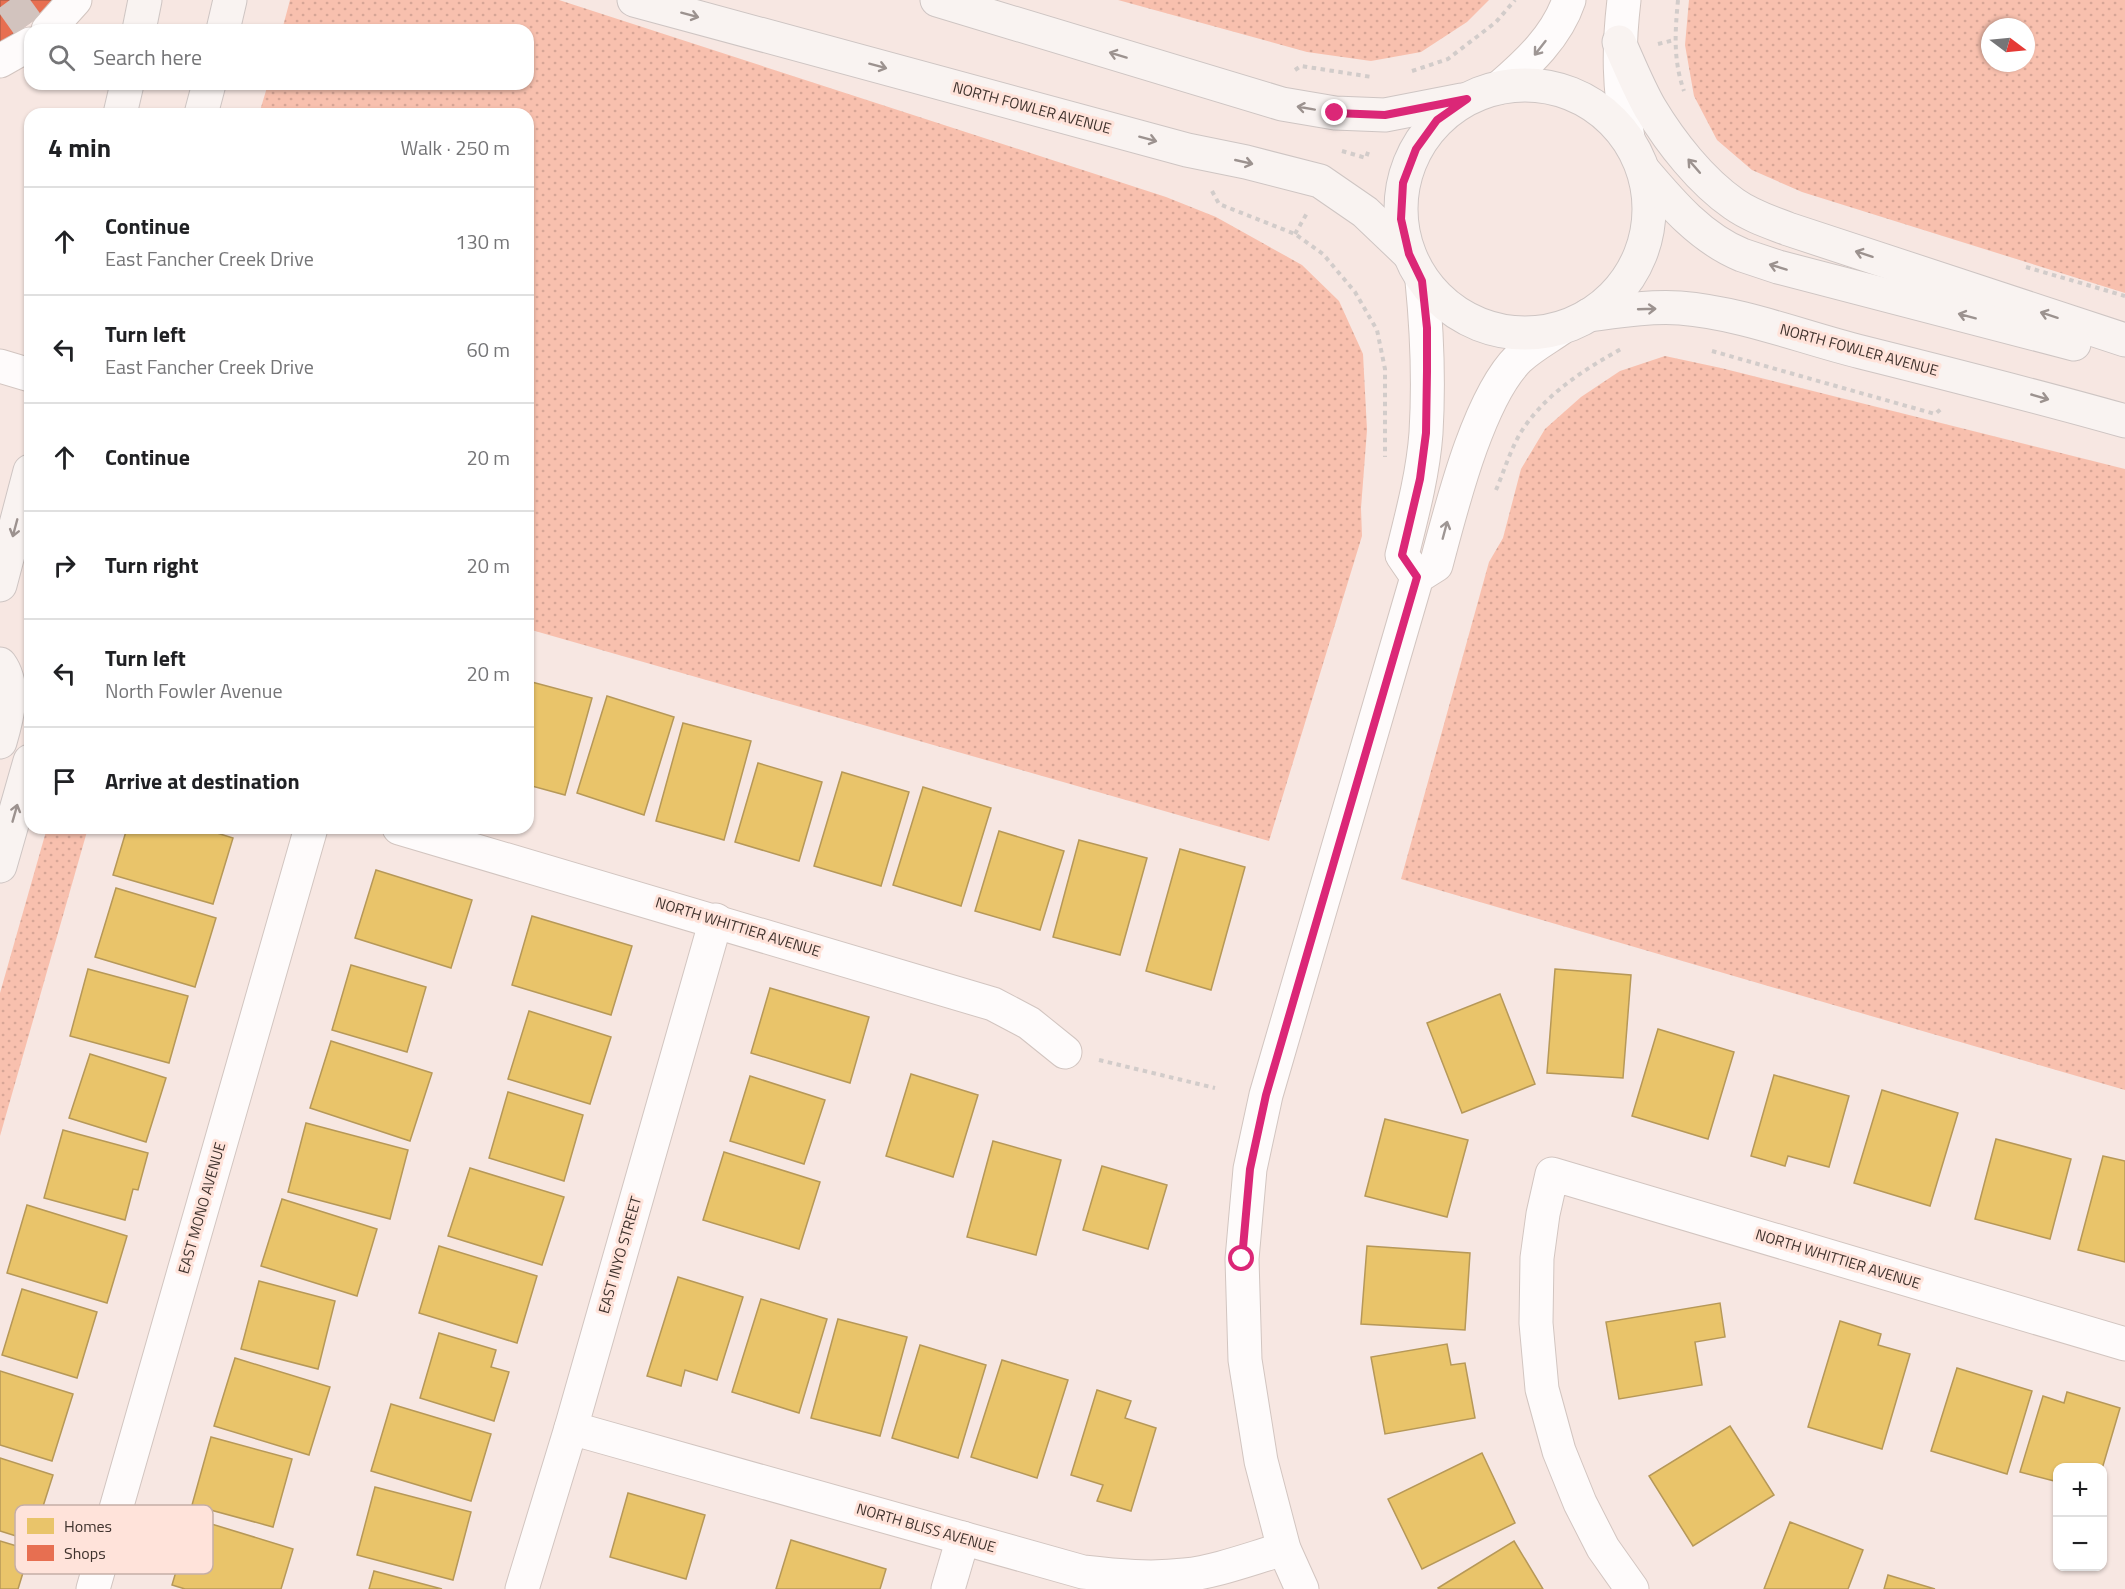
<!DOCTYPE html>
<meta charset="utf-8">
<style>
:root{--surface:#fff;--page:#f2f2f2;--text:#202124;--muted:#757577;--line:#e0e0e0}
body{margin:0;font-family:"Titillium Web",sans-serif;background:var(--page);color:var(--text)}
.controls{position:absolute;right:18px;bottom:18px;display:grid;overflow:hidden;border-radius:12px;box-shadow:0 2px 4px #0004}
.controls button{width:54px;height:54px;display:grid;place-items:center;padding:0;border:0;border-bottom:2px solid var(--line);background:var(--surface);color:var(--text);font:30px sans-serif}
.compass{position:absolute;left:1981px;top:18px;width:54px;height:54px;border-radius:50%;background:var(--surface);box-shadow:0 2px 4px #0004;rotate:106deg}
.stop{position:absolute;width:18px;height:18px;margin:-14px;border:4px solid #db2777;border-radius:50%;background:#fff}
.stop.end{background:#db2777;border-color:#fff;box-shadow:0 2px 6px #0008}
.list{margin:0;padding:0;list-style:none}
h2{display:flex;justify-content:space-between;align-items:center;height:78px;margin:0;padding:0 24px;font-size:26px}
h2 small{font-size:20px;font-weight:400;color:var(--muted)}
.list li{display:grid;grid-template-columns:39px 1fr auto;gap:18px;align-items:center;box-sizing:border-box;height:108px;padding:0 24px;border-top:2px solid var(--line)}
.list b{display:block;font-size:22px;white-space:nowrap}
.list p{margin:0;font-size:20px;white-space:nowrap;color:var(--muted)}
.list em{font-size:20px;font-style:normal;color:var(--muted)}
.icon{flex:none;width:33px;height:33px;fill:none;stroke:currentColor;stroke-width:2;stroke-linecap:round;stroke-linejoin:round}
.map{position:relative;flex:none;width:2125px;height:1589px;overflow:hidden}
.search{position:absolute;background:var(--surface);box-shadow:0 2px 4px #0004;left:24px;top:24px;width:510px;height:66px;display:flex;align-items:center;gap:15px;box-sizing:border-box;padding:0 21px;border-radius:18px;color:var(--muted);font-size:22px}
.panel{position:absolute;background:var(--surface);box-shadow:0 2px 4px #0004;left:24px;top:108px;width:510px;height:726px;border-radius:18px}
.map>svg:first-child{display:block}
.green{fill:url(#green-dots);fill-rule:evenodd}
.homes{fill:#e9c46a;stroke:#b69858;stroke-width:1.5}
.shops{fill:#e76f51;stroke:#b55d46;stroke-width:1.5}
.lines{fill:none;stroke-linecap:round;stroke-linejoin:round}
.minor-tunnel{stroke:#d2c3be;stroke-width:33;stroke-dasharray:33 16;stroke-linecap:butt}
.minor-casing{stroke:#d2c5c0;stroke-width:35}
.major-casing{stroke:#cec5c3;stroke-width:35}
.path{stroke:#d2ccca;stroke-width:4;stroke-dasharray:4.5 4.5;stroke-linecap:butt}
.minor{stroke:#fefbfb;stroke-width:33}
.major{stroke:#f9f3f1;stroke-width:33}
.oneway{stroke:#9c928f}
.oneway2{stroke:#9e9694}
.route{stroke:#db2777;stroke-width:8}
.labels{text-anchor:middle;stroke-width:6;stroke-linejoin:round;paint-order:stroke}
.street-label{font-size:15px;fill:#3f322d;stroke:#ffe3da}
.key{fill:#ffe3da;stroke:#c5aea6;stroke-width:1.5}
.key-label{font-size:16px;fill:#3f322d}
</style>
<div class="map">
<svg width="2125" height="1589" viewBox="0 0 2125 1589">
<defs>
<pattern id="green-dots" width="8" height="8" patternUnits="userSpaceOnUse" patternTransform="scale(1.5)"><rect width="8" height="8" fill="#f8c0ae"/><path d="M2 2h.1M6 6h.1" fill="none" stroke="#d6a596" stroke-width="1.8" stroke-linecap="round"/></pattern>
</defs>
<rect width="100%" height="100%" fill="#f7e7e2"/>
<g class="green">
<path d="M290 0H559L1166 197 1216 217 1302 265 1339 301 1363 354 1367 430 1361 508 1362 536 1269 841 528 629V114H259L268 84H528V30H282Z"/>
<path d="M1118 0H1489L1467 22 1421 52 1371 61 1307 52Z"/>
<path d="M1689 0H2125V293L1802 192 1752 170 1717 140 1694 96 1685 45ZM1990 27H2026V63H1990Z"/>
<path d="M1665 356 1721 368 2125 469V1090L1401 879 1489 562 1503 538 1521 469 1545 429 1581 397 1620 371Z"/>
<path d="M47 828H88L0 1136V993Z"/>
</g>
<g class="homes">
<path d="M528 681 592 698 565 795 528 785Z"/>
<path d="M607 696 674 717 644 815 577 793Z"/>
<path d="M683 723 751 741 724 840 656 821Z"/>
<path d="M758 763 822 782 799 861 735 842Z"/>
<path d="M842 772 909 792 881 886 814 866Z"/>
<path d="M923 787 991 808 961 906 893 885Z"/>
<path d="M127 828H201L233 838 213 904 113 875Z"/>
<path d="M999 831 1064 851 1040 930 975 911Z"/>
<path d="M1079 840 1147 858 1120 955 1053 937Z"/>
<path d="M1180 849 1245 867 1211 990 1146 971Z"/>
<path d="M376 870 472 900 451 968 355 938Z"/>
<path d="M116 888 216 918 195 987 95 957Z"/>
<path d="M532 916 632 946 611 1015 512 985Z"/>
<path d="M351 965 426 987 407 1052 332 1030Z"/>
<path d="M88 969 188 996 169 1063 70 1036Z"/>
<path d="M1555 969 1631 975 1623 1078 1547 1073Z"/>
<path d="M770 988 869 1017 850 1083 751 1053Z"/>
<path d="M1500 994 1535 1084 1462 1113 1427 1023Z"/>
<path d="M529 1011 611 1037 590 1104 508 1079Z"/>
<path d="M1658 1029 1734 1052 1708 1139 1632 1116Z"/>
<path d="M331 1041 432 1073 410 1141 310 1108Z"/>
<path d="M90 1054 166 1078 146 1142 69 1118Z"/>
<path d="M911 1074 978 1095 953 1177 886 1156Z"/>
<path d="M1774 1075 1849 1096 1829 1167 1788 1156 1785 1166 1751 1156Z"/>
<path d="M750 1076 825 1100 804 1164 730 1141Z"/>
<path d="M1882 1090 1958 1113 1930 1206 1854 1183Z"/>
<path d="M508 1092 583 1115 564 1181 489 1158Z"/>
<path d="M1385 1119 1468 1140 1447 1217 1365 1196Z"/>
<path d="M306 1123 408 1150 390 1219 288 1192Z"/>
<path d="M63 1130 148 1153 138 1190 133 1189 125 1220 44 1198Z"/>
<path d="M1996 1139 2071 1159 2050 1239 1975 1219Z"/>
<path d="M993 1141 1061 1160 1036 1255 967 1237Z"/>
<path d="M724 1152 820 1182 799 1249 703 1220Z"/>
<path d="M2103 1156 2125 1161V1262L2078 1250Z"/>
<path d="M1102 1166 1167 1185 1148 1249 1083 1230Z"/>
<path d="M470 1168 564 1197 542 1265 448 1236Z"/>
<path d="M282 1199 377 1229 357 1296 261 1266Z"/>
<path d="M27 1205 127 1236 107 1303 7 1273Z"/>
<path d="M439 1246 537 1276 517 1343 419 1313Z"/>
<path d="M1367 1246 1470 1253 1465 1330 1361 1324Z"/>
<path d="M678 1277 743 1297 717 1380 685 1370 681 1386 647 1376Z"/>
<path d="M259 1281 335 1301 318 1369 241 1349Z"/>
<path d="M22 1289 97 1312 77 1378 2 1355Z"/>
<path d="M761 1299 827 1319 799 1413 732 1392Z"/>
<path d="M1720 1303 1725 1337 1695 1342 1702 1385 1619 1399 1606 1322Z"/>
<path d="M838 1319 907 1337 880 1436 811 1418Z"/>
<path d="M1840 1321 1881 1334 1878 1345 1910 1354 1882 1449 1808 1427Z"/>
<path d="M439 1333 496 1350 491 1367 509 1372 494 1421 420 1398Z"/>
<path d="M1447 1344 1451 1365 1465 1363 1475 1418 1385 1434 1371 1357Z"/>
<path d="M920 1345 986 1365 958 1458 892 1438Z"/>
<path d="M235 1358 330 1387 309 1455 214 1426Z"/>
<path d="M1002 1360 1068 1380 1037 1478 971 1457Z"/>
<path d="M1957 1368 2032 1391 2007 1474 1931 1451Z"/>
<path d="M0 1371 73 1394 52 1461 0 1445Z"/>
<path d="M1097 1390 1131 1401 1125 1418 1156 1428 1131 1511 1097 1501 1103 1485 1071 1475Z"/>
<path d="M2067 1392 2120 1408 2102 1469V1468H2058V1482L2020 1472 2043 1396 2064 1403Z"/>
<path d="M391 1404 491 1434 471 1501 371 1471Z"/>
<path d="M1730 1426 1774 1495 1693 1546 1649 1476Z"/>
<path d="M211 1437 292 1459 273 1527 192 1505Z"/>
<path d="M1482 1453 1515 1523 1422 1569 1388 1499Z"/>
<path d="M0 1458 53 1475 32 1541 0 1531Z"/>
<path d="M375 1487 471 1512 453 1580 357 1555Z"/>
<path d="M628 1493 705 1515 686 1579 610 1557Z"/>
<path d="M192 1518 293 1549 281 1589H185L172 1585Z"/>
<path d="M1790 1522 1863 1550 1848 1589H1764Z"/>
<path d="M791 1540 886 1569 880 1589H776Z"/>
<path d="M0 1541 30 1550 18 1589H0Z"/>
<path d="M1514 1541 1543 1589H1439L1438 1588Z"/>
<path d="M374 1571 442 1589H369Z"/>
<path d="M1888 1575 1935 1589H1884Z"/>
</g>
<path class="shops" d="M0 0H61L0 43Z"/>
<g class="lines">
<path class="minor-tunnel" d="M10 0 28 25"/>
<g class="minor-casing">
<g id="minor">
<path d="M1624 0C1618 51 1619 88 1628 138"/>
<path d="M48 30 75 0"/>
<path d="M0 61 30 44"/>
<path d="M1500 87C1528 63 1557 36 1569 0"/>
<path d="M0 366 30 375"/>
<path d="M1417 577 1402 555C1412 515 1423 474 1426 433 1429 382 1427 331 1422 281"/>
<path d="M399 828 993 1004 1029 1023 1065 1052"/>
<path d="M571 1428 1083 1572C1118 1576 1151 1579 1185 1575 1219 1571 1252 1558 1284 1549"/>
<path d="M93 1589 311 828"/>
<path d="M522 1589 571 1428 716 920"/>
<path d="M948 1589 963 1538"/>
<path d="M1302 1589 1284 1549 1261 1461 1245 1360 1242 1259 1250 1169 1266 1095 1417 577 1436 565C1451 509 1478 398 1519 358 1531 347 1547 338 1560 329"/>
<path d="M1632 1589 1603 1548 1580 1503 1559 1451 1542 1389 1536 1323 1537 1258 1543 1214 1552 1174 2125 1344"/>
</g>
</g>
<g class="major-casing">
<g id="major">
<path d="M634 0 1187 150 1246 162 1320 181 1365 212 1409 254"/>
<path d="M937 0 1282 104 1335 113 1385 115 1462 100"/>
<path d="M139 30 145 0"/>
<path d="M223 30 230 0"/>
<path d="M1619 42C1629 64 1638 87 1650 108 1671 143 1701 181 1734 204 1751 216 1770 222 1788 229L2125 340"/>
<circle cx="1525" cy="209" r="124"/>
<path d="M120 114 127 84"/>
<path d="M201 114 209 84"/>
<path d="M1644 171C1672 204 1701 238 1742 255 1754 259 1766 263 1778 267L2074 344"/>
<path d="M1589 315C1619 311 1650 306 1680 308 1742 313 1801 337 1861 352 1949 374 2037 396 2125 421"/>
<path d="M0 585 30 471"/>
<path d="M0 664C16 686 7 718 0 742"/>
<path d="M0 866 30 761"/>
</g>
</g>
<g class="path">
<path d="M1678 0C1675 32 1673 60 1684 91"/>
<path d="M1658 44 1674 40"/>
<path d="M1295 70 1301 66 1372 77"/>
<path d="M1412 71 1448 59 1496 22 1515 0"/>
<path d="M1342 151 1366 158 1369 149"/>
<path d="M1212 191 1219 204 1295 234 1323 254 1355 292 1377 330 1385 369V457"/>
<path d="M1295 234 1307 213"/>
<path d="M2026 267 2125 296"/>
<path d="M1712 351 1935 414 1941 409"/>
<path d="M1496 490C1505 469 1512 444 1525 426 1550 391 1585 369 1623 348"/>
<path d="M1099 1060 1215 1088"/>
</g>
<use href="#minor" class="minor"/>
<use href="#major" class="major"/>
</g>
<defs><path id="oneway-shaft" d="M-6 0H5M1.5-3L5.5 0L1.5 3" fill="none" stroke-width="1.6" stroke-linecap="round" stroke-linejoin="round" transform="scale(1.5)"/></defs>
<g class="oneway">
<use href="#oneway-shaft" transform="translate(690 15) rotate(15)"/>
<use href="#oneway-shaft" transform="translate(1118 55) rotate(-163)"/>
<use href="#oneway-shaft" transform="translate(878 66) rotate(15)"/>
<use href="#oneway-shaft" transform="translate(1306 108) rotate(-170)"/>
<use href="#oneway-shaft" transform="translate(1148 139) rotate(15)"/>
<use href="#oneway-shaft" transform="translate(1244 162) rotate(13)"/>
<use href="#oneway-shaft" transform="translate(1694 166) rotate(-131)"/>
<use href="#oneway-shaft" transform="translate(1864 254) rotate(-162)"/>
<use href="#oneway-shaft" transform="translate(1778 267) rotate(-163)"/>
<use href="#oneway-shaft" transform="translate(1647 309) rotate(-2)"/>
<use href="#oneway-shaft" transform="translate(2049 315) rotate(-162)"/>
<use href="#oneway-shaft" transform="translate(1967 316) rotate(-165)"/>
<use href="#oneway-shaft" transform="translate(2040 397) rotate(16)"/>
<use href="#oneway-shaft" transform="translate(15 528) rotate(105)"/>
<use href="#oneway-shaft" transform="translate(15 813) rotate(-74)"/>
</g>
<g class="oneway2">
<use href="#oneway-shaft" transform="translate(1540 48) rotate(128)"/>
<use href="#oneway-shaft" transform="translate(1445 530) rotate(-75)"/>
</g>
<g class="lines">
<path class="route" d="M1242 1259 1250 1169 1266 1095 1417 577 1402 555 1420 479 1426 433 1427 371V328L1422 281 1409 254 1401 219 1403 183 1416 149 1437 120 1467 99 1385 115 1335 113"/>
</g>
<g class="labels">
<g class="street-label">
<text transform="translate(1032 108) rotate(15)" y="5">NORTH FOWLER AVENUE</text>
<text transform="translate(1859 350) rotate(15)" y="5">NORTH FOWLER AVENUE</text>
<text transform="translate(738 927) rotate(17)" y="5">NORTH WHITTIER AVENUE</text>
<text transform="translate(202 1208) rotate(-74)" y="5">EAST MONO AVENUE</text>
<text transform="translate(620 1255) rotate(-74)" y="5">EAST INYO STREET</text>
<text transform="translate(1838 1259) rotate(17)" y="5">NORTH WHITTIER AVENUE</text>
<text transform="translate(926 1528) rotate(16)" y="5">NORTH BLISS AVENUE</text>
</g>
</g>
<rect x="15" y="1505" width="198" height="69" rx="9" class="key"/>
<rect x="27" y="1518" width="27" height="16" fill="#e9c46a"/>
<rect x="27" y="1545" width="27" height="16" fill="#e76f51"/>
<g class="key-label">
<text x="64" y="1532">Homes</text>
<text x="64" y="1559">Shops</text>
</g>
</svg>
<div class="controls">
<button>+</button>
<button>−</button>
</div>
<svg class="compass" viewBox="-18 -18 36 36"><path d="M0-13l5 13h-10z" fill="#e53935"/><path d="M0 13l5-13h-10z" fill="#757577"/></svg>
<div class="stop" style="left:1242px;top:1259px"></div>
<div class="stop end" style="left:1335px;top:113px"></div>
<div class="search"><svg class="icon" aria-label="search" viewBox="0 0 24 24"><circle cx="10" cy="10" r="6"/><path d="M15 15l6 6"/></svg>Search here</div>
<section class="panel">
<h2>4 min<small>Walk · 250 m</small></h2>
<ul class="list">
<li><svg class="icon" aria-label="ahead" viewBox="0 0 24 24"><path d="M12 20V5M6 11l6-6 6 6"/></svg><div><b>Continue</b><p>East Fancher Creek Drive</p></div><em>130 m</em></li>
<li><svg class="icon" aria-label="left" viewBox="0 0 24 24"><path d="M17 20v-9H6M10 6l-5 5 5 5"/></svg><div><b>Turn left</b><p>East Fancher Creek Drive</p></div><em>60 m</em></li>
<li><svg class="icon" aria-label="ahead" viewBox="0 0 24 24"><path d="M12 20V5M6 11l6-6 6 6"/></svg><div><b>Continue</b></div><em>20 m</em></li>
<li><svg class="icon" aria-label="right" viewBox="0 0 24 24"><path d="M7 20v-9h11M14 6l5 5-5 5"/></svg><div><b>Turn right</b></div><em>20 m</em></li>
<li><svg class="icon" aria-label="left" viewBox="0 0 24 24"><path d="M17 20v-9H6M10 6l-5 5 5 5"/></svg><div><b>Turn left</b><p>North Fowler Avenue</p></div><em>20 m</em></li>
<li><svg class="icon" aria-label="arrive" viewBox="0 0 24 24"><path d="M6 21V4h12l-3 4 3 4H6"/></svg><div><b>Arrive at destination</b></div></li>
</ul>
</section>
</div>
